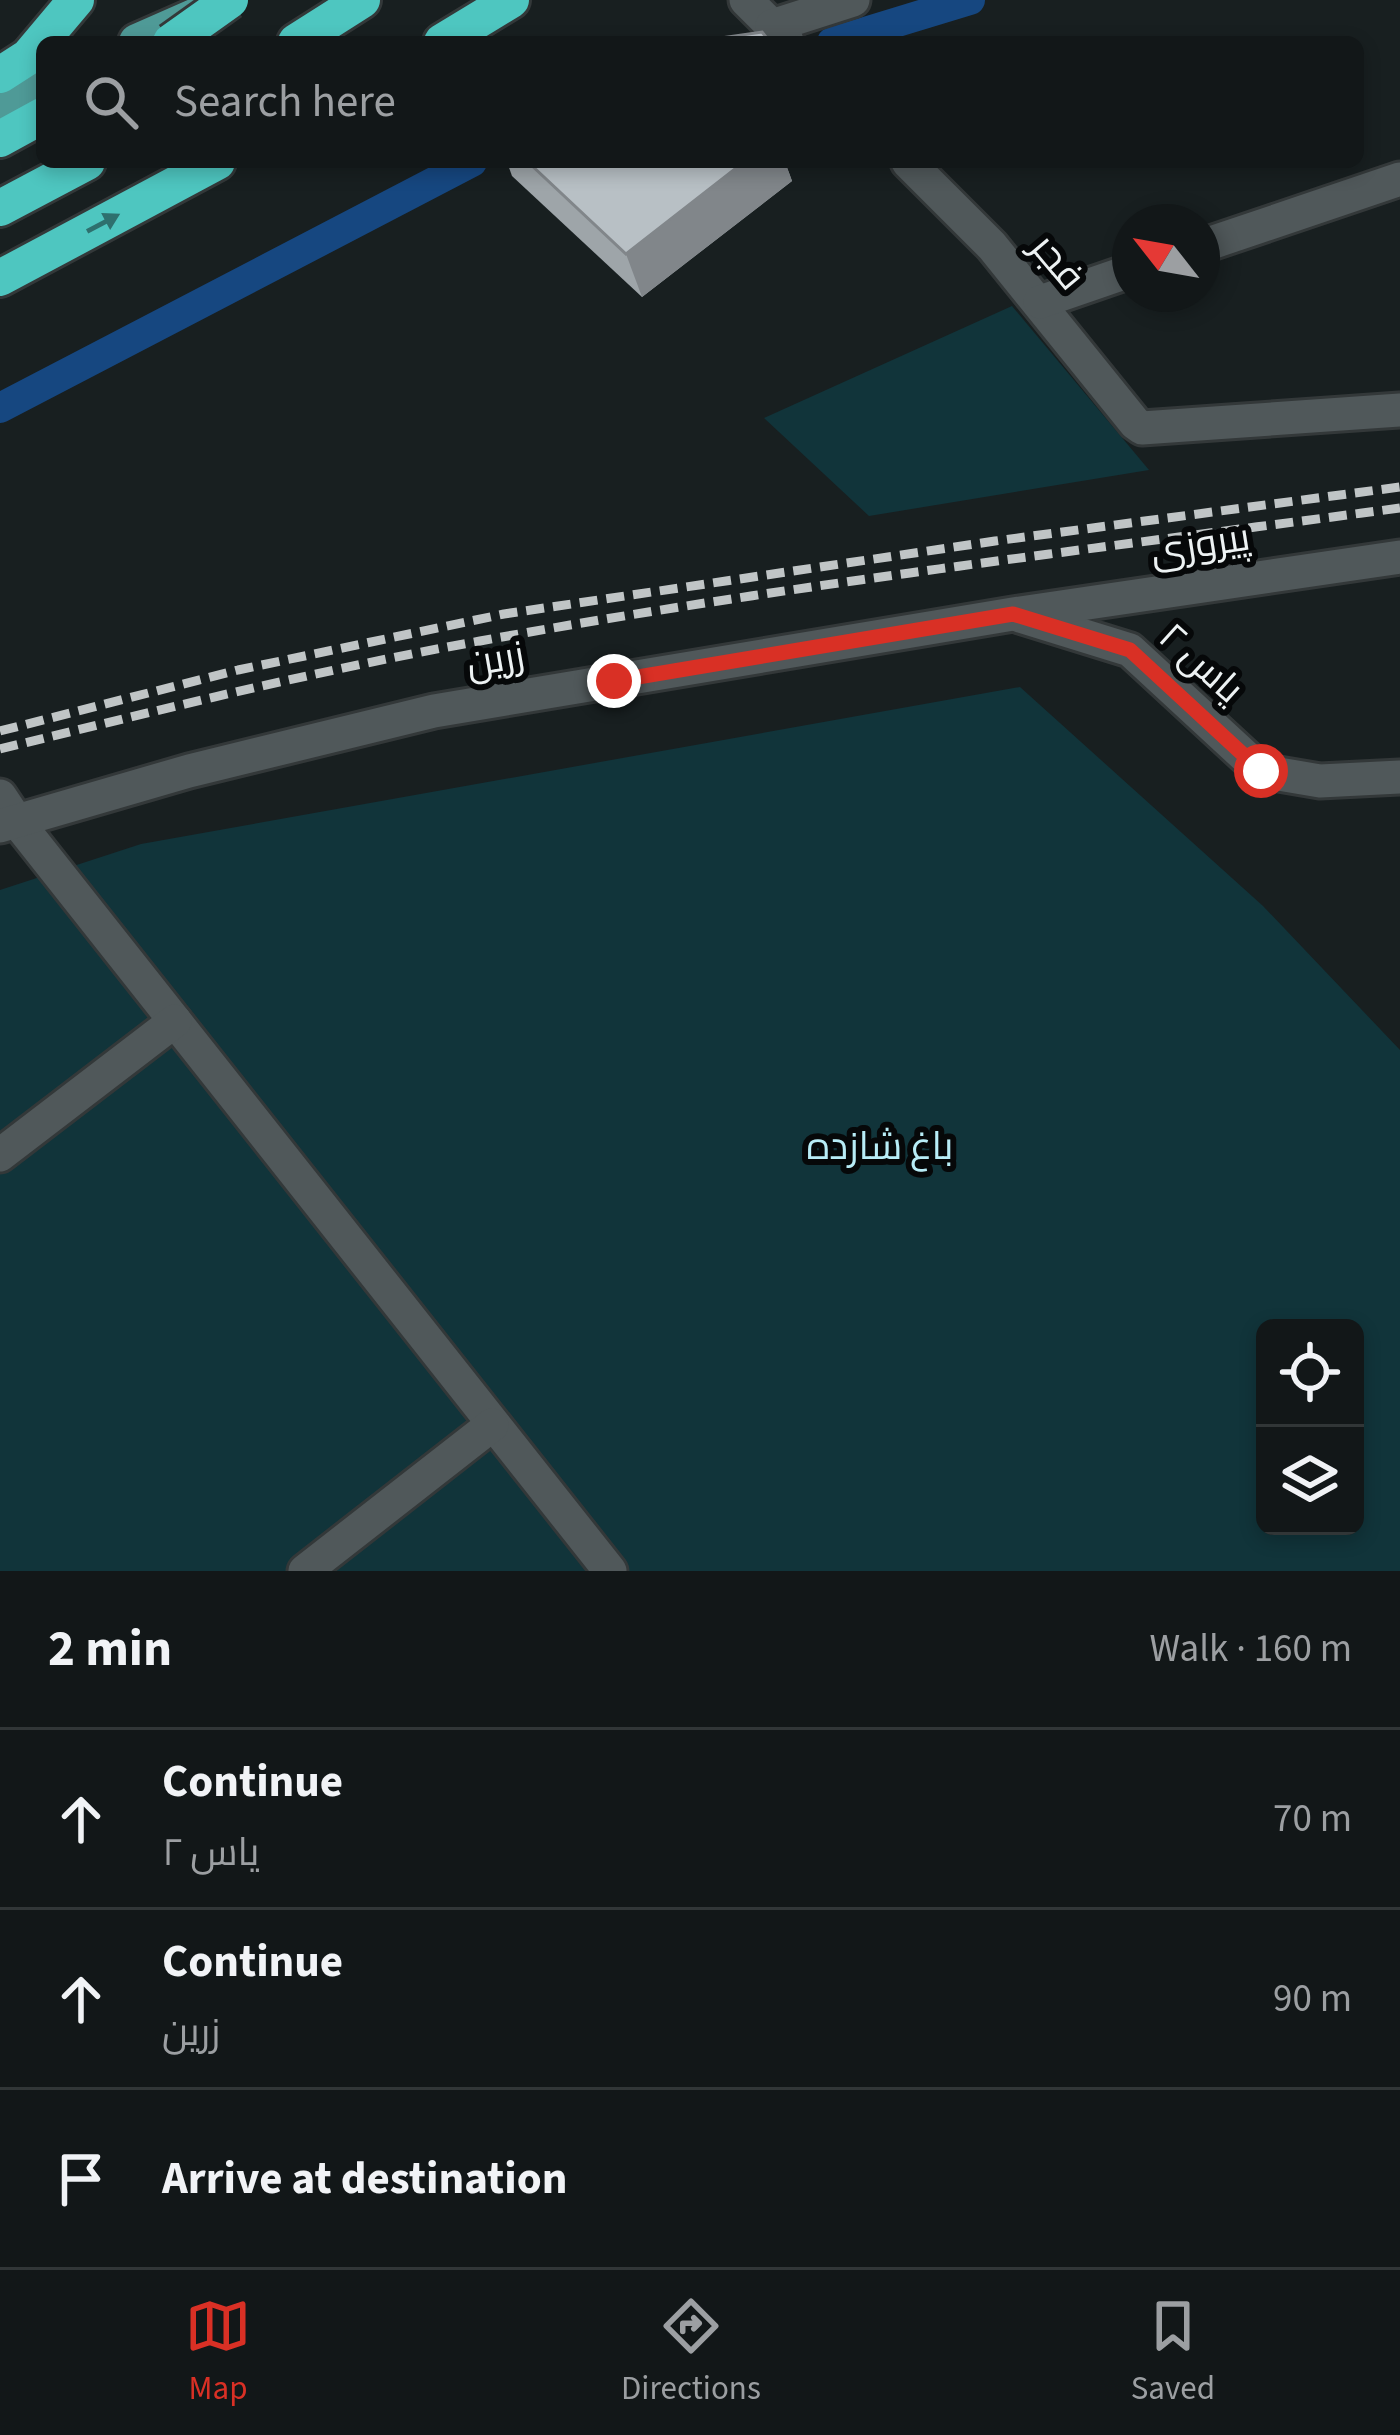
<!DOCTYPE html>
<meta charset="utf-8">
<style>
:root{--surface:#121718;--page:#1f2425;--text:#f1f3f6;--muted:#9c9fa2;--line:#313637;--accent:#d93025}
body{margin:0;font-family:"Source Sans 3",Cairo,sans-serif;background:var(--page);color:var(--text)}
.controls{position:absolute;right:36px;bottom:36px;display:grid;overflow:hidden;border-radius:18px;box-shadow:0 6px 18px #0003}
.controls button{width:108px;height:108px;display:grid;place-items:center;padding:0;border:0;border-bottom:3px solid var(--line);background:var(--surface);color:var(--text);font:60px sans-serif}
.compass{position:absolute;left:1112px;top:204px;width:108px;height:108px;border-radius:50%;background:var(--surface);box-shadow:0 6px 18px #0003;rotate:301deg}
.stop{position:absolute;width:36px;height:36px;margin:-27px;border:9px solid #d93025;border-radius:50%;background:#fff}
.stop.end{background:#d93025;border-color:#fff;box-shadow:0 3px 12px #0008}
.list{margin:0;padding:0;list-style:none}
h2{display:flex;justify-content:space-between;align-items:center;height:156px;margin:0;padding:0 48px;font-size:51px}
h2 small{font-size:39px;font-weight:400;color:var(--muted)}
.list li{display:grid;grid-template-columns:78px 1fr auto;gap:36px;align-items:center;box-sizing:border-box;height:180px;padding:0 48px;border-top:3px solid var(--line)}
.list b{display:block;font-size:45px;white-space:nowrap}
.list p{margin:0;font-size:39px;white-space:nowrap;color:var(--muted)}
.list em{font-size:39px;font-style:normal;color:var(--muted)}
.icon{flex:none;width:66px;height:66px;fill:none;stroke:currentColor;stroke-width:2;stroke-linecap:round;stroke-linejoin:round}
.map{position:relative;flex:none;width:1400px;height:1571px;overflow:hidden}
.search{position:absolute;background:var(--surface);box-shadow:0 6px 18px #0003;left:36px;right:36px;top:36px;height:132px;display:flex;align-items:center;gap:30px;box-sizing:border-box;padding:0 42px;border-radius:18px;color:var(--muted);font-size:45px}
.sheet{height:696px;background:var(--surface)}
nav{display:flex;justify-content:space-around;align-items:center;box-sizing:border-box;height:168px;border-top:3px solid var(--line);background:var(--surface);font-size:33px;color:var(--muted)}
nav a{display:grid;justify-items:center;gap:6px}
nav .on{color:var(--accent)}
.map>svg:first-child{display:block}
.green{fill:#11343a;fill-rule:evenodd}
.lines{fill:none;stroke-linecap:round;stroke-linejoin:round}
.canal{stroke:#164780;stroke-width:30}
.minor-casing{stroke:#333839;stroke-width:39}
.major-casing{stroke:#333839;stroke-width:42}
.highway-casing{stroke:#333839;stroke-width:42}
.minor{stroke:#50585a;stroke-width:33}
.major{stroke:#4f9a97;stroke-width:36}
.highway{stroke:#4ec6c0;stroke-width:36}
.rail{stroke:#c0c5c6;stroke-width:9;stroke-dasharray:18 9;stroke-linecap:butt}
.highway-bridge-casing{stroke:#333839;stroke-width:42;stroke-linecap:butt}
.highway-bridge{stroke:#4ec6c0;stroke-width:36}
.wall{fill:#9ea5a9}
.shaded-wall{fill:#81868a}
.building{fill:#b8c0c5;stroke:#81868a;stroke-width:3}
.oneway{fill:#2e706e}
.route{stroke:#d93025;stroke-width:15}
.labels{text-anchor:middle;stroke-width:12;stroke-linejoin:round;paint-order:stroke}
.street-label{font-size:39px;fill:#edf2f3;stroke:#060809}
.park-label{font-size:39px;fill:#b8edf7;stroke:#060809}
</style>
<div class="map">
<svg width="1400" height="1571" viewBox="0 0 1400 1571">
<rect width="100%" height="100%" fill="#181f20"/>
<g class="green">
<path d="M1012 306 1149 470 869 516 764 418Z"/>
<path d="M1020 687 1263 906 1400 1050V1571H0V890L141 844ZM1265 1328H1355V1526H1265Z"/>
</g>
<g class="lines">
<g class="canal">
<path d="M832 42 970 0"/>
<path d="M0 408 472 162"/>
</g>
<g class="minor-casing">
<g id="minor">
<path d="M746 0 787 41"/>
<path d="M772 26 853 0"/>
<path d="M908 162 992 246 1135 423 1142 428 1400 410"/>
<path d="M1202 246 1400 179"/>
<path d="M1040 302 1130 271"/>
<path d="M1020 616 1130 650 1261 771 1320 781 1400 777"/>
<path d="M0 796 16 820 610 1571"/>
<path d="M0 826 189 771 434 711 1013 614 1400 557"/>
<path d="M0 1155 175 1021"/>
<path d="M305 1571 492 1425"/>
</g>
</g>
<g class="major-casing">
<g id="major">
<path d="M137 42 196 16"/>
<path d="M0 102 42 84"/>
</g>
</g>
<g class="highway-casing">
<g id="highway">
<path d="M296 42 362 0"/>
<path d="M442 42 511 0"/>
<path d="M0 75 28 57 76 0"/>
<path d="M0 139 42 116"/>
<path d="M0 208 87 162"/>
<path d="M0 278 217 162"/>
</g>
</g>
<use href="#minor" class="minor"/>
<use href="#major" class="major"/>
<use href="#highway" class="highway"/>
<g class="rail">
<path d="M0 731 238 670 504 614 995 541 1400 487"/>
<path d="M0 749C159 710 319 670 480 641 785 585 1093 549 1400 508"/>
</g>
<g class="highway-bridge-casing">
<path id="highway-bridge" d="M171 42 230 0"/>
</g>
<use href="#highway-bridge" class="highway-bridge"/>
</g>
<path class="wall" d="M507 162H785L792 181 642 297 512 176Z"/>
<path class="shaded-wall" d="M744 162H785L792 181 642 297 626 254Z"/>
<g class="building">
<path d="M762 32 770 42H693Z"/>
<path d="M528 162H744L626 254Z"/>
</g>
<defs><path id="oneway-solid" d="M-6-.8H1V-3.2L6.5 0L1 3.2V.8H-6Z" transform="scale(3)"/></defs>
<use class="oneway" href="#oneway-solid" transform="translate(103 223) rotate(-28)"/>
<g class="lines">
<path class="route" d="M614 681 1013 614 1130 650 1261 771"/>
</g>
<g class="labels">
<g class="street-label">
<text transform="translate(1059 261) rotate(50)" y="14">فجر</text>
<text transform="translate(1200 543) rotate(-9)" y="14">پیروزی</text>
<text transform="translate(495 658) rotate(-10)" y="14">زرین</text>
<text transform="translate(1202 662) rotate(42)" y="14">یاس ۲</text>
</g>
<g class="park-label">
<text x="880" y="1159">باغ شازده</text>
</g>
</g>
</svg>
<div class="controls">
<button><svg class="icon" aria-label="locate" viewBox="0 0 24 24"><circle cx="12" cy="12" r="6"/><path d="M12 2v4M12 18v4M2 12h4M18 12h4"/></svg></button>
<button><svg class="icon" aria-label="layers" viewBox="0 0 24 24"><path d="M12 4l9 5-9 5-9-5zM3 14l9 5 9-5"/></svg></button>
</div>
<svg class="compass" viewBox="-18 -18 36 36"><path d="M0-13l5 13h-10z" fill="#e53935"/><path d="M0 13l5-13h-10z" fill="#9c9fa2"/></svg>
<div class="stop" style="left:1261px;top:771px"></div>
<div class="stop end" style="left:614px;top:681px"></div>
<div class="search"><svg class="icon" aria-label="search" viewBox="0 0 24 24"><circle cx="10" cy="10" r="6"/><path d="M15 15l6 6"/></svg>Search here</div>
</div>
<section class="sheet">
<h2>2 min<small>Walk · 160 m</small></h2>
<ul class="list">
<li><svg class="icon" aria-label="ahead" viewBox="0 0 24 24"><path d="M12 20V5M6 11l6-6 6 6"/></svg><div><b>Continue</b><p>یاس ۲</p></div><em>70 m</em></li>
<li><svg class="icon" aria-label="ahead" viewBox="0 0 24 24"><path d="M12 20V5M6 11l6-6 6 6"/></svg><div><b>Continue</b><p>زرین</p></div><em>90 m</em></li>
<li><svg class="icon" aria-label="arrive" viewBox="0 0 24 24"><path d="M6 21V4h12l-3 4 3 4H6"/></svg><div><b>Arrive at destination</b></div></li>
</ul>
</section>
<nav>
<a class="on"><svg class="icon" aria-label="map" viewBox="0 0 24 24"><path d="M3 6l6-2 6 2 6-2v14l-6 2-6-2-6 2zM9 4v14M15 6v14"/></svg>Map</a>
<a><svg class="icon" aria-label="directions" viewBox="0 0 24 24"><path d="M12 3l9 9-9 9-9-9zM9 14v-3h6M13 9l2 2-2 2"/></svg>Directions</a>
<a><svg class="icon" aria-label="saved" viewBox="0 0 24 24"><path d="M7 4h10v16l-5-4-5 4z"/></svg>Saved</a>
</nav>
